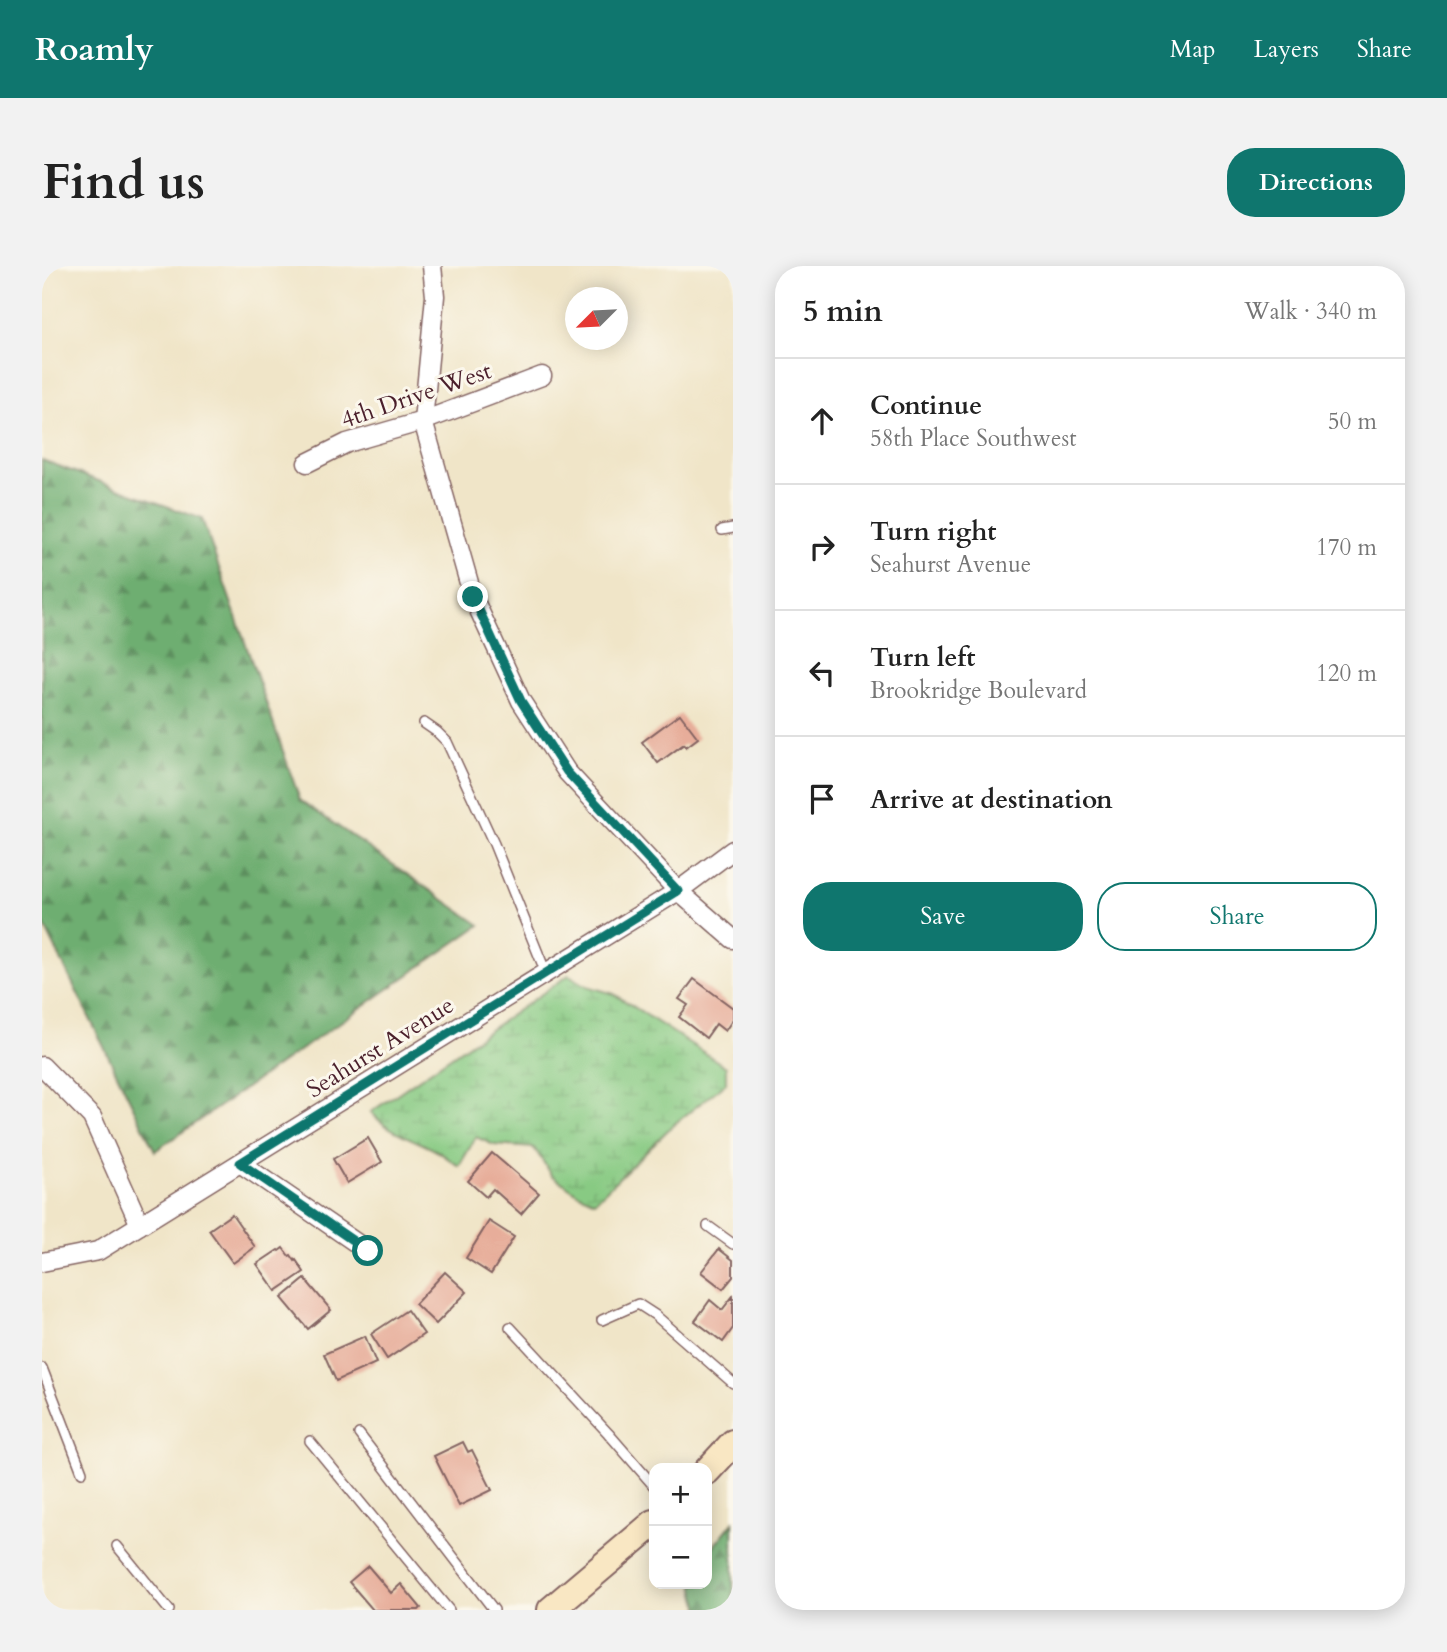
<!DOCTYPE html>
<meta charset="utf-8">
<style>
:root{--surface:#fff;--page:#f2f2f2;--text:#222;--muted:#767676;--line:#e0e0e0;--accent:#0f766e}
body{margin:0;font-family:Cardo,serif;background:var(--page);color:var(--text)}
.controls{position:absolute;right:21px;bottom:21px;display:grid;overflow:hidden;border-radius:14px;box-shadow:0 4px 18px #0003}
.controls button{width:63px;height:63px;display:grid;place-items:center;padding:0;border:0;border-bottom:2px solid var(--line);background:var(--surface);color:var(--text);font:35px sans-serif}
.compass{position:absolute;left:523px;top:21px;width:63px;height:63px;border-radius:50%;background:var(--surface);box-shadow:0 4px 18px #0003;rotate:246deg}
.stop{position:absolute;width:21px;height:21px;margin:-16px;border:5px solid #0f766e;border-radius:50%;background:#fff}
.stop.end{background:#0f766e;border-color:#fff;box-shadow:0 2px 7px #0008}
.list{margin:0;padding:0;list-style:none}
h2{display:flex;justify-content:space-between;align-items:center;height:91px;margin:0;padding:0 28px;font-size:30px}
h2 small{font-size:23px;font-weight:400;color:var(--muted)}
.list li{display:grid;grid-template-columns:46px 1fr auto;gap:21px;align-items:center;box-sizing:border-box;height:126px;padding:0 28px;border-top:2px solid var(--line)}
.list b{display:block;font-size:26px;white-space:nowrap}
.list p{margin:0;font-size:23px;white-space:nowrap;color:var(--muted)}
.list em{font-size:23px;font-style:normal;color:var(--muted)}
.actions{display:flex;gap:14px;padding:21px 28px}
.actions a{flex:1;padding:16px 0;border:2px solid var(--accent);border-radius:28px;text-align:center;font-size:24px;color:var(--accent)}
.actions .main{background:var(--accent);color:#fff}
.icon{flex:none;width:38px;height:38px;fill:none;stroke:currentColor;stroke-width:2;stroke-linecap:round;stroke-linejoin:round}
.map{position:relative;flex:none;width:691px;height:1344px;overflow:hidden;border-radius:28px}
header{display:flex;align-items:center;gap:42px;box-sizing:border-box;height:98px;padding:0 35px;background:var(--accent);color:#fff}
header strong{font-size:33px}
nav{display:flex;gap:38px;margin-inline-start:auto;font-size:24px}
.intro{display:flex;align-items:center;justify-content:space-between;box-sizing:border-box;height:168px;padding:0 42px}
h1{margin:0;font-size:49px}
.button{padding:18px 32px;border-radius:28px;background:var(--accent);color:#fff;font-size:24px;font-weight:700}
main{display:flex;gap:42px;padding:0 42px}
aside{flex:1;background:var(--surface);border-radius:28px;box-shadow:0 4px 18px #0003}
.map>svg:first-child{display:block}
.forest{fill:url(#forest-firs);stroke:#5c664e;stroke-width:2}
.wetland{fill:url(#wetland-marsh);stroke:#697457;stroke-width:2}
.building{fill:#e7ad9a}
.lines{fill:none;stroke-linecap:round;stroke-linejoin:round}
.lane-casing{stroke:#846462;stroke-width:12}
.street-casing{stroke:#846462;stroke-width:21}
.secondary-casing{stroke:#846462;stroke-width:30}
.lane{stroke:#fff;stroke-width:9}
.street{stroke:#fff;stroke-width:18}
.secondary{stroke:#f9e7c3;stroke-width:26}
.route{stroke:#0f766e;stroke-width:9}
.labels{text-anchor:middle;stroke-width:6;stroke-linejoin:round;paint-order:stroke}
.street-label{font-size:24px;fill:#4a1f2b;stroke:#fbf7ec}
</style>
<header>
<strong>Roamly</strong>
<nav><a>Map</a><a>Layers</a><a>Share</a></nav>
</header>
<div class="intro"><h1>Find us</h1><a class="button">Directions</a></div>
<main>
<div class="map">
<svg width="691" height="1344" viewBox="0 0 691 1344">
<defs>
<pattern id="forest-firs" width="22" height="20" patternUnits="userSpaceOnUse" patternTransform="scale(1.75)"><rect width="22" height="20" fill="#6eae71"/><path d="M5 1l3.5 6h-7zM16 11l3.5 6h-7z" fill="#5c8d5d"/></pattern>
<pattern id="wetland-marsh" width="20" height="14" patternUnits="userSpaceOnUse" patternTransform="scale(1.75)"><rect width="20" height="14" fill="#88ca83"/><path d="M1 5h8M5 5V1M11 12h8M15 12V8" fill="none" stroke="#77ad71"/></pattern>
</defs>
<rect width="100%" height="100%" fill="#fbf7ec"/>
<filter id="ink" filterUnits="userSpaceOnUse"><feTurbulence type="fractalNoise" baseFrequency=".0143" numOctaves="2"/><feDisplacementMap in="SourceGraphic" scale="14" xChannelSelector="R" yChannelSelector="G"/><feConvolveMatrix kernelMatrix="1 2 1 2 8 2 1 2 1" color-interpolation-filters="sRGB"/></filter>
<filter id="wash" filterUnits="userSpaceOnUse"><feTurbulence type="fractalNoise" baseFrequency=".00686" numOctaves="4" result="noise"/><feDisplacementMap in="SourceGraphic" scale="28" xChannelSelector="R" yChannelSelector="G"/><feGaussianBlur stdDeviation="1.57" result="paint"/><feColorMatrix in="noise" values="0 0 0 0 0 0 0 0 0 0 0 0 0 0 0 0 0 1.4 0 .05"/><feComposite in="paint" operator="in"/></filter>
<g filter="url(#wash)">
<rect width="100%" height="100%" fill="#f0e5c8"/>
<g class="forest">
<path d="M0 194 160 253 258 534 438 659 113 885 0 655Z"/>
<path d="M691 1256V1344H658L652 1318H665V1288Z"/>
</g>
<path class="wetland" d="M527 709 545 720 572 728 684 801V817L631 859 553 935 535 927 510 909 492 882 452 879 434 871 417 900C409 895 401 888 393 884 370 872 346 866 329 846Z"/>
<g id="blocks">
<g class="building">
<path d="M638 448 656 472 644 481 642 478 616 497 600 476Z"/>
<path d="M652 713 691 742V753L683 765 674 758 664 772 637 751 646 739 637 733Z"/>
<path d="M326 872 340 896 305 917 291 893Z"/>
<path d="M450 887 497 927 479 948 451 923 444 931 426 915Z"/>
<path d="M190 948 213 981 191 997 167 964Z"/>
<path d="M447 955 472 971 449 1008 424 992Z"/>
<path d="M241 982 247 990 249 989 253 995 254 994 262 1006 234 1025 215 998 236 984 237 985Z"/>
<path d="M677 983 691 994V1011L681 1023 659 1006Z"/>
<path d="M403 1006 425 1026 394 1058 373 1038Z"/>
<path d="M263 1013 289 1044 266 1063 240 1032Z"/>
<path d="M691 1030V1062L681 1076 653 1055 668 1034 680 1044Z"/>
<path d="M365 1044 382 1068 345 1093 329 1068Z"/>
<path d="M323 1070 334 1097 294 1115 282 1088Z"/>
<path d="M421 1176 426 1186 430 1184 450 1224 417 1240 392 1190Z"/>
<path d="M326 1300 349 1327 359 1318 379 1342 377 1344H331L307 1316Z"/>
</g>
</g>
</g>
<g filter="url(#ink)">
<use href="#blocks" fill-opacity="0" stroke="#846462" stroke-width="2"/>
<g class="lines">
<g class="lane-casing">
<g id="lane">
<path d="M680 264 691 262"/>
<path d="M382 457 395 466 405 476 452 578 504 707"/>
<path d="M666 960 691 978"/>
<path d="M560 1054 596 1038 613 1049 691 1117"/>
<path d="M468 1061 566 1167 612 1220"/>
<path d="M0 1102 40 1206"/>
<path d="M317 1168 452 1344"/>
<path d="M268 1175 407 1344"/>
<path d="M75 1280 127 1344"/>
</g>
</g>
<g class="street-casing">
<g id="street">
<path d="M390 0 393 30 381 155 431 331 479 435 525 506 636 625 691 673"/>
<path d="M265 197 305 177 381 155 500 110"/>
<path d="M0 800 50 851 98 959"/>
<path d="M198 897 326 985"/>
<path d="M0 996 56 985 636 625 691 584"/>
</g>
</g>
<g class="secondary-casing">
<g id="secondary">
<path d="M665 1205 691 1177"/>
<path d="M509 1344 612 1257"/>
</g>
</g>
<use href="#lane" class="lane"/>
<use href="#street" class="street"/>
<use href="#secondary" class="secondary"/>
</g>
</g>
<g class="lines" filter="url(#ink)">
<path class="route" d="M326 985 198 897 636 625 525 506 479 435 431 331"/>
</g>
<g class="labels">
<g class="street-label">
<text transform="translate(374 129) rotate(-19)" y="8">4th Drive West</text>
<text transform="translate(338 781) rotate(-32)" y="8">Seahurst Avenue</text>
</g>
</g>
</svg>
<div class="controls">
<button>+</button>
<button>−</button>
</div>
<svg class="compass" viewBox="-18 -18 36 36"><path d="M0-13l5 13h-10z" fill="#e53935"/><path d="M0 13l5-13h-10z" fill="#767676"/></svg>
<div class="stop" style="left:326px;top:985px"></div>
<div class="stop end" style="left:431px;top:331px"></div>
</div>
<aside>
<h2>5 min<small>Walk · 340 m</small></h2>
<ul class="list">
<li><svg class="icon" aria-label="ahead" viewBox="0 0 24 24"><path d="M12 20V5M6 11l6-6 6 6"/></svg><div><b>Continue</b><p>58th Place Southwest</p></div><em>50 m</em></li>
<li><svg class="icon" aria-label="right" viewBox="0 0 24 24"><path d="M7 20v-9h11M14 6l5 5-5 5"/></svg><div><b>Turn right</b><p>Seahurst Avenue</p></div><em>170 m</em></li>
<li><svg class="icon" aria-label="left" viewBox="0 0 24 24"><path d="M17 20v-9H6M10 6l-5 5 5 5"/></svg><div><b>Turn left</b><p>Brookridge Boulevard</p></div><em>120 m</em></li>
<li><svg class="icon" aria-label="arrive" viewBox="0 0 24 24"><path d="M6 21V4h12l-3 4 3 4H6"/></svg><div><b>Arrive at destination</b></div></li>
</ul>
<div class="actions"><a class="main">Save</a><a>Share</a></div>
</aside>
</main>
